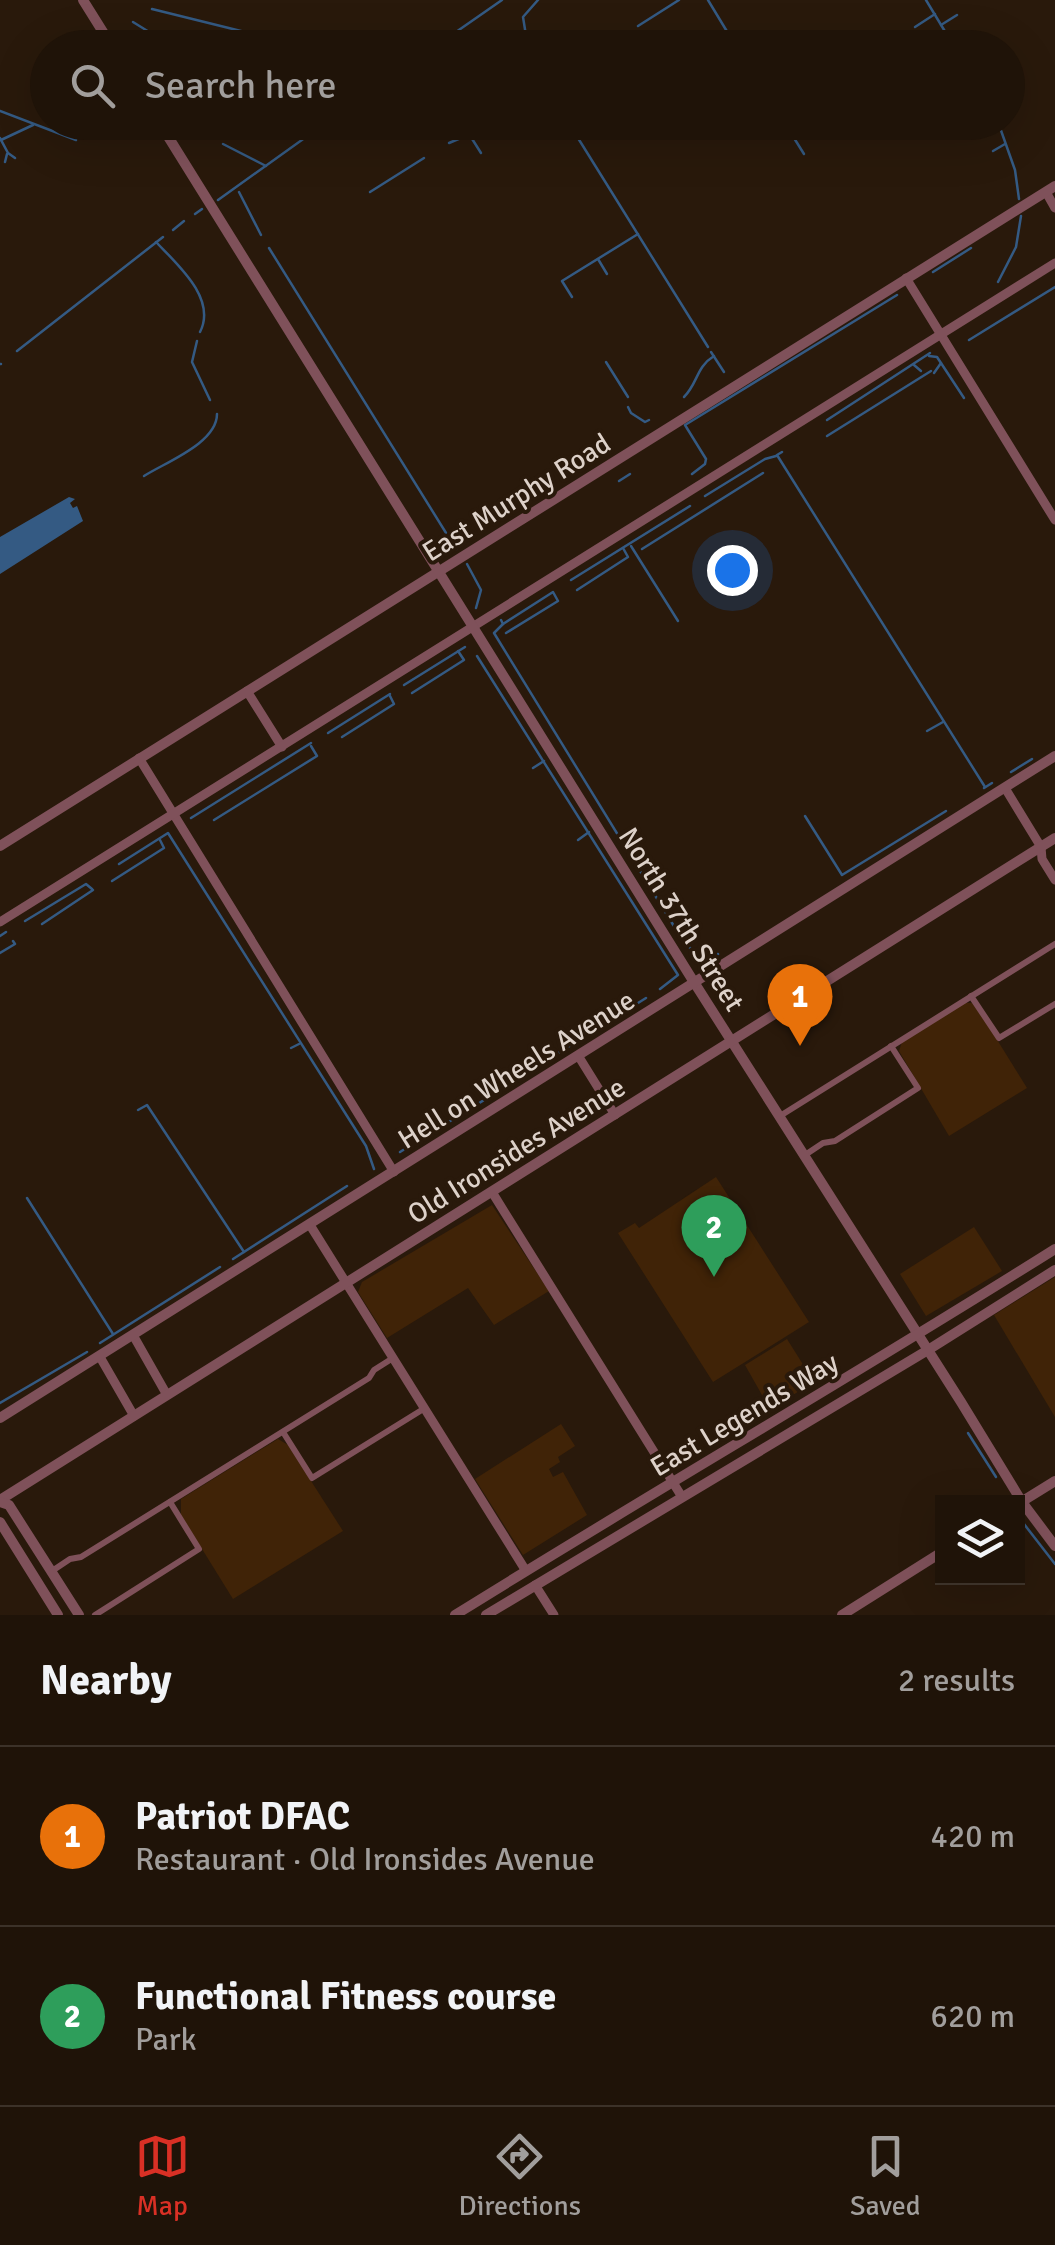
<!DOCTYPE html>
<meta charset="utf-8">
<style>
:root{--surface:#1f1308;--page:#271c12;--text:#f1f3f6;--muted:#a19e9c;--line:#3c3229;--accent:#d93025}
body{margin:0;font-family:Signika,sans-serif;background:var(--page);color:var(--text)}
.controls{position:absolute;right:30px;bottom:30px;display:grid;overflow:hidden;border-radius:0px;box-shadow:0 10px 40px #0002}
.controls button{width:90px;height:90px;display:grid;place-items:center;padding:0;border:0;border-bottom:2px solid var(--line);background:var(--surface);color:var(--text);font:50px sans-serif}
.you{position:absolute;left:732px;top:570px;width:35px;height:35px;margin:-25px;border:8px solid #fff;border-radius:50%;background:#1a73e8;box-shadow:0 0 0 15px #1a73e833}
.badge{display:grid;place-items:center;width:65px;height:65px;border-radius:50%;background:var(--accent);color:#fff;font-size:32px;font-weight:700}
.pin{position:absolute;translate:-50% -82px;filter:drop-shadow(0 2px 5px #0008)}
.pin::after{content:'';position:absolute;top:52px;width:35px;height:30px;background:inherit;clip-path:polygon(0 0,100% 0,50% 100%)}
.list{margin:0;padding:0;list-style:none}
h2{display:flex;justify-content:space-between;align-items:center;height:130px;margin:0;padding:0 40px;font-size:42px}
h2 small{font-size:32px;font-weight:400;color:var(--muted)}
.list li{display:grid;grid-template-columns:65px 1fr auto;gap:30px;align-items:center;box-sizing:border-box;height:180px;padding:0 40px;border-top:2px solid var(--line)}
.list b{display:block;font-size:38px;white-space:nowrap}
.list p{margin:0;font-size:32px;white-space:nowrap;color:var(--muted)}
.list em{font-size:32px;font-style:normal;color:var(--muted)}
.icon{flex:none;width:55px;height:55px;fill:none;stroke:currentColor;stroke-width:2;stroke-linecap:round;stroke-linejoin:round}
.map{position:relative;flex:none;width:1055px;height:1615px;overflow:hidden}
.search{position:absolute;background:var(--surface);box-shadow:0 10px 40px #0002;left:30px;right:30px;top:30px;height:110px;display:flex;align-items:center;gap:25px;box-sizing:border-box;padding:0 35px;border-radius:55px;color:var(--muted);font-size:38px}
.sheet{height:490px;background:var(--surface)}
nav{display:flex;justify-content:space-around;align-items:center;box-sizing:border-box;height:140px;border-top:2px solid var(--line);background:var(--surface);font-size:28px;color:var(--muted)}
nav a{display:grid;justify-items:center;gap:5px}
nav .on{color:var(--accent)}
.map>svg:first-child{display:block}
.green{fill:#402307}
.water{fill:#345a83}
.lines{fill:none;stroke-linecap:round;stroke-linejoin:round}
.stream{stroke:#345a83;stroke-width:2.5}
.pedestrian{stroke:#7f515a;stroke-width:6}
.minor{stroke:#7f515a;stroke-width:9}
.tertiary{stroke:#7f515a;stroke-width:10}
.labels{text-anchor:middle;stroke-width:8;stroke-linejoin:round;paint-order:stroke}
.street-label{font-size:28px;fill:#ddd1c9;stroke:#29190b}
</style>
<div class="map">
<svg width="1055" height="1615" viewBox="0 0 1055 1615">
<rect width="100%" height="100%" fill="#29190b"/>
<g class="green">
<path d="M962 1003H972L978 1009 1027 1088 949 1136 899 1051 902 1042Z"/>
<path d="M716 1177 809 1322 713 1382 618 1233 635 1223 639 1228Z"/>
<path d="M492 1205 549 1291 494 1325 468 1288 387 1338 358 1292 362 1282Z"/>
<path d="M974 1227 1002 1271 926 1316 900 1274Z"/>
<path d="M1055 1277V1417L994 1315Z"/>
<path d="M787 1339 814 1382 770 1409 745 1365Z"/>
<path d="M561 1424 575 1446 558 1457 560 1462 549 1469 553 1477 563 1472 587 1515 523 1555 475 1479Z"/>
<path d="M278 1439 288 1445 343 1531 233 1599 181 1515V1499Z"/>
</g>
<path class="water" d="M69 497 75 499 70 503 73 508 77 506 83 521 0 574V537Z"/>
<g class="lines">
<g class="stream">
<path d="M708 0 737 48"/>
<path d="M926 0 955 48"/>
<path d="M152 9 253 34 262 48"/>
<path d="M133 22 175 48"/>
<path d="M941 25 957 15"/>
<path d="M638 26 679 0"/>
<path d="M915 27 935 14"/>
<path d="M433 48 502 0"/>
<path d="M528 48 523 17 538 0"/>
<path d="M0 111 76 140"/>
<path d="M208 122 213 134"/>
<path d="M568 122 708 347"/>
<path d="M784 122 804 154"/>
<path d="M998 122 1015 170 1019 199"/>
<path d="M469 134 481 153"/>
<path d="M0 138 8 153 15 158"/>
<path d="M1 140 33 125"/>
<path d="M449 143 499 122"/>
<path d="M223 144 266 166"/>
<path d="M993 151 1005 144"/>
<path d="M5 162 7 154"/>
<path d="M239 192 261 235"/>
<path d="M370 192 424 158"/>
<path d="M218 200 327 122"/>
<path d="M195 214 202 209"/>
<path d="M173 230 184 221"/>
<path d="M156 242C178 265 217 299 200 332"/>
<path d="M269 248 456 549"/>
<path d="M598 259 607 274"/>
<path d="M933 272 971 248"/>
<path d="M998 282 1016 247 1021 216"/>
<path d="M572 297 562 281 638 234"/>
<path d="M969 340 1055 287"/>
<path d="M197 341 192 362 210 400"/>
<path d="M17 351 163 237"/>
<path d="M711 352 724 372"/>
<path d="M929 356 937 357 964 398"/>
<path d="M606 362 628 397"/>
<path d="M0 364H1"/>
<path d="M914 365 921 371"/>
<path d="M934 373 941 363"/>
<path d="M684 397C698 383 696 367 714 356"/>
<path d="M628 407 631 413 645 422 649 420"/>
<path d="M827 420 930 353"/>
<path d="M827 436 931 371"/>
<path d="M782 452 777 455 985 787"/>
<path d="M692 474 705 464 706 459 685 425 897 295"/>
<path d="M144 476C166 462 217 443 217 414"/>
<path d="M619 481 630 474"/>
<path d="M705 496 765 459 776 456"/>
<path d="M631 546 678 621"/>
<path d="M642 549 763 473"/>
<path d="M467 564 481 590 476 608"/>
<path d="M571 580 690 506"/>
<path d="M577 590 628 557 623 548"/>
<path d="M501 620 503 624 553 592 558 601 506 633"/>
<path d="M503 624 494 633 680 936 700 960 718 954"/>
<path d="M477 656 678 975 660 989"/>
<path d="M404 685 465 647"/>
<path d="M412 693 464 660 458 651"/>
<path d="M927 731 943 722"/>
<path d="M328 733 390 694"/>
<path d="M342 737 394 704 390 696"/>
<path d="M533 768 544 761"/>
<path d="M1011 772 1032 759"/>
<path d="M984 788 992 783"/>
<path d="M805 816 842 875 946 811"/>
<path d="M191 818 311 743"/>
<path d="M214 820 317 756 311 746"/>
<path d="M578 840 589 832"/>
<path d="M119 864 168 833 366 1146 374 1169"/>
<path d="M112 881 164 848 160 840"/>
<path d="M25 921 86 884 92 889"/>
<path d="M42 924 93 890"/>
<path d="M0 936 6 932"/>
<path d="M0 953 15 944 13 941"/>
<path d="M291 1048 299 1044"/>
<path d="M539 1065 646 998"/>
<path d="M138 1110 147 1105 244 1252"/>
<path d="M400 1152 518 1079"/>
<path d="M27 1198 113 1334"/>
<path d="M233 1259 347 1186"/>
<path d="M100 1343 220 1267"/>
<path d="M0 1403 87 1352"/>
<path d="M968 1433 996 1477"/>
<path d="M1024 1524 1055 1564"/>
</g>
<g class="pedestrian">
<path d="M971 996 999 1038 1055 1004"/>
<path d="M780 1116 1055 944"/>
<path d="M805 1155 823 1143 835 1141 918 1088 891 1046"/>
<path d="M283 1432 312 1478 425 1408"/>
<path d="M52 1571 70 1559 81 1557 369 1378 374 1370 393 1358"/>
<path d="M95 1615 199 1549 170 1502"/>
</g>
<g class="minor">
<path d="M1046 192 1055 208"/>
<path d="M906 278 1055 520"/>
<path d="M247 691 282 747"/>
<path d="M139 758 394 1172"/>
<path d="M1005 788 1041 847 1042 859 1055 880"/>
<path d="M0 922 1055 263"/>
<path d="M579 1057 615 1115"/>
<path d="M492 1192 682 1497"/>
<path d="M310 1225 526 1571"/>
<path d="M133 1335 167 1395"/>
<path d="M100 1357 134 1416"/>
<path d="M535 1585 554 1615"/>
</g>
<g class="tertiary">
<path d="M83 0 113 48"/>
<path d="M159 122 692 979 961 1402 1022 1502 1055 1546"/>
<path d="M0 846 1055 186"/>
<path d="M0 1418 1055 756"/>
<path d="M0 1500 1055 838"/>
<path d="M0 1502 9 1505 79 1615"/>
<path d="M1018 1504 1055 1481"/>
<path d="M0 1522 58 1615"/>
<path d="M455 1615C654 1491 857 1374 1055 1249"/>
<path d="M486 1615 928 1350 1055 1270"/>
<path d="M842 1615 942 1552"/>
</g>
</g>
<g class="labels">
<g class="street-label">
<text transform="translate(516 497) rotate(-32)" y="10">East Murphy Road</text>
<text transform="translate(682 919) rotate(58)" y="10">North 37th Street</text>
<text transform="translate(516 1069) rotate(-32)" y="10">Hell on Wheels Avenue</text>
<text transform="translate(516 1150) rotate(-32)" y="10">Old Ironsides Avenue</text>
<text transform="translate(744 1414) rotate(-31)" y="10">East Legends Way</text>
</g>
</g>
</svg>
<div class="controls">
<button><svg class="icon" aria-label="layers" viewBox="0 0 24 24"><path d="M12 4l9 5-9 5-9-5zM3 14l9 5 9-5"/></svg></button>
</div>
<div class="you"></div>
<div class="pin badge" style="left:800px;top:1046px;background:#e8710a">1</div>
<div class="pin badge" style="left:714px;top:1277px;background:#2e9e5b">2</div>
<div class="search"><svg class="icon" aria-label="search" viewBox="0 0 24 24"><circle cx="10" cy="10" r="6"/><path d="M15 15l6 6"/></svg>Search here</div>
</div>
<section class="sheet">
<h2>Nearby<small>2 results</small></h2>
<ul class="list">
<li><span class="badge" style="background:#e8710a">1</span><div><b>Patriot DFAC</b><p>Restaurant · Old Ironsides Avenue</p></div><em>420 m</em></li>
<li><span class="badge" style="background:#2e9e5b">2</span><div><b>Functional Fitness course</b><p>Park</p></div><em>620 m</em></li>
</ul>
</section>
<nav>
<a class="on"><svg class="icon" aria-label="map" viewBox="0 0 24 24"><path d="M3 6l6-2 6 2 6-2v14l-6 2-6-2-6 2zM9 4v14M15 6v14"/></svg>Map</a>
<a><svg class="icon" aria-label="directions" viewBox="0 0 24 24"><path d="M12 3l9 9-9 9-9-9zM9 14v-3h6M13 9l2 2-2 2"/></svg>Directions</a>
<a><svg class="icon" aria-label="saved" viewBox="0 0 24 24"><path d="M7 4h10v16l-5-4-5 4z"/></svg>Saved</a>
</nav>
